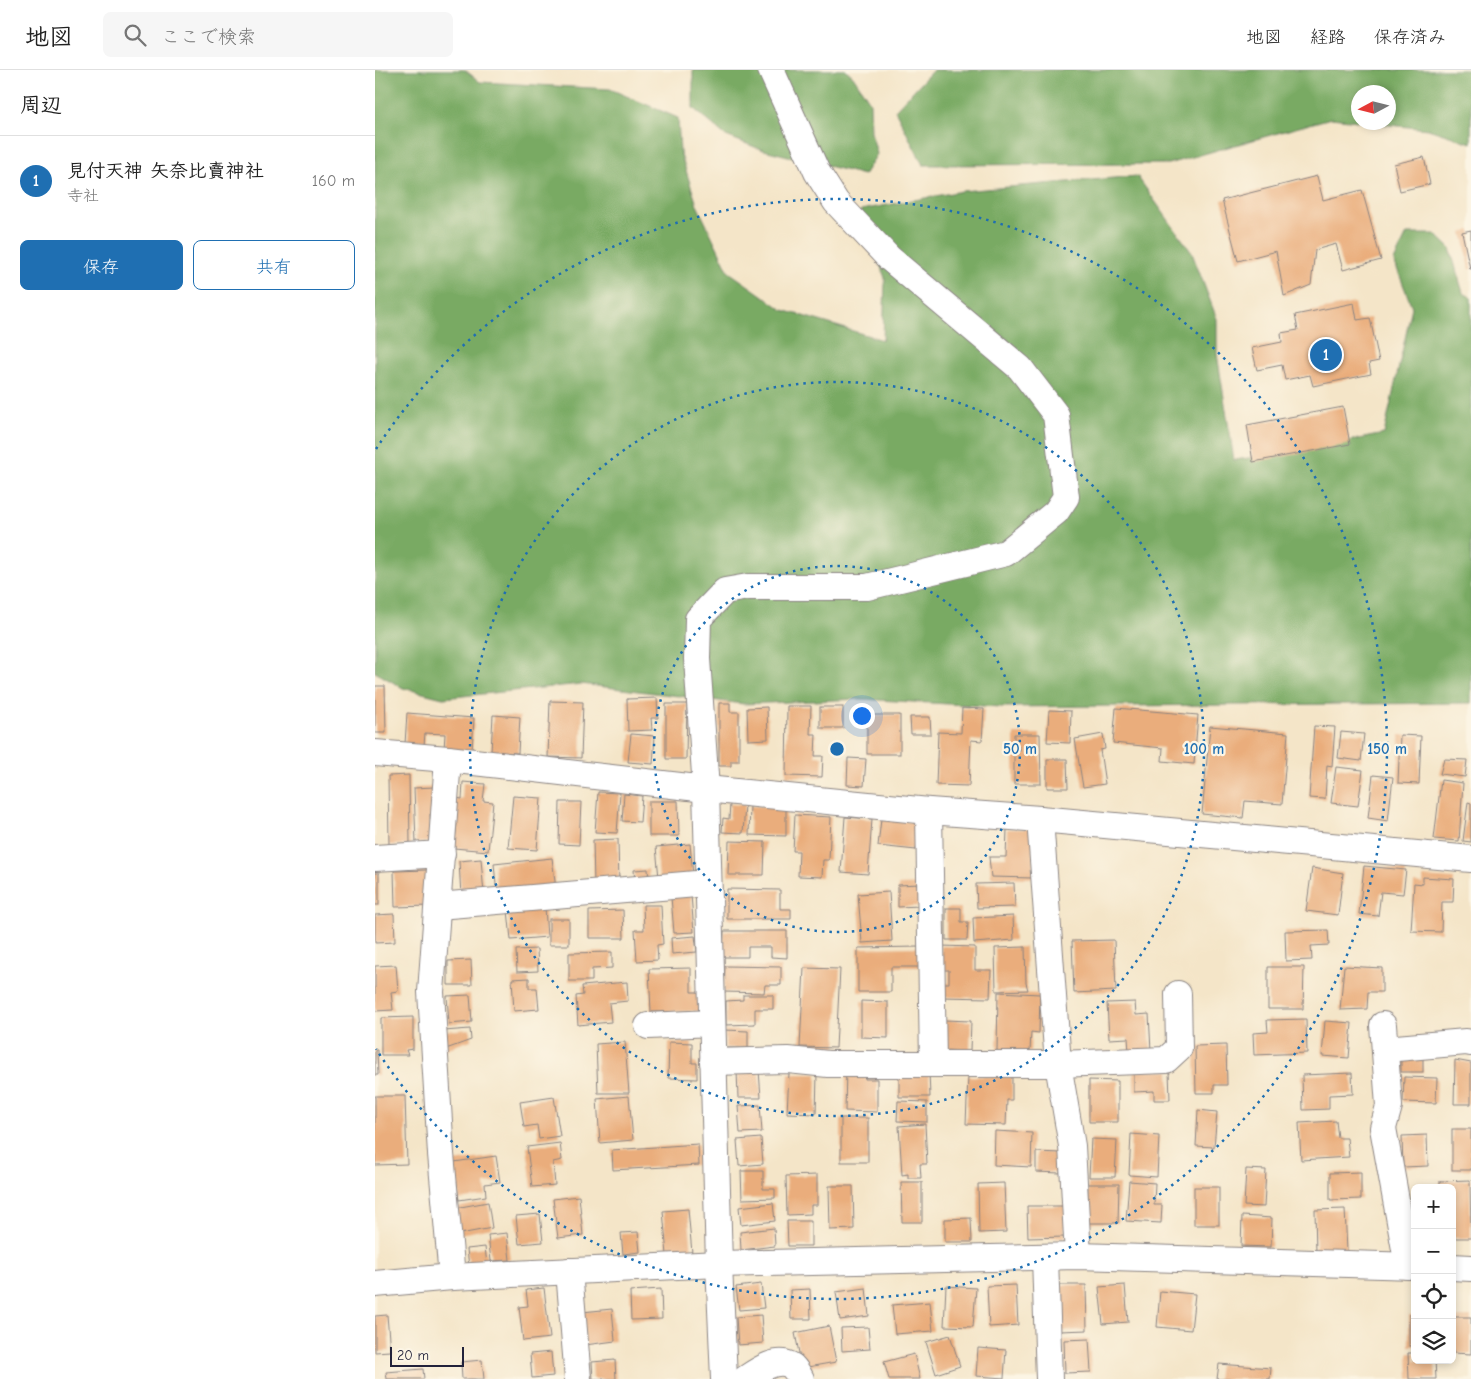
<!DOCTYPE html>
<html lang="ja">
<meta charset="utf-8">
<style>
:root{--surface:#fff;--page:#f6f6f6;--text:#222;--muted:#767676;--line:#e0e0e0;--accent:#1f6fb2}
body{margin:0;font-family:"Comic Neue","Klee One",sans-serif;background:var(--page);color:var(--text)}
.controls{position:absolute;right:15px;bottom:15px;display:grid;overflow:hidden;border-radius:8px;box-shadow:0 2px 8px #0003}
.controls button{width:45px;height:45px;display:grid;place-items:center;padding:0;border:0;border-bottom:1px solid var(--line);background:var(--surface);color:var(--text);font:25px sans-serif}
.compass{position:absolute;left:976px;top:15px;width:45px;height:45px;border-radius:50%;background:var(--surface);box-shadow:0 2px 8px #0003;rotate:263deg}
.scale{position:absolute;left:15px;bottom:12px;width:74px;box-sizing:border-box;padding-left:5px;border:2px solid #22223b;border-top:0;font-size:14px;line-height:18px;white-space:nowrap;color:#22223b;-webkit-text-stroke:4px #fcf5e5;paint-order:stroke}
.you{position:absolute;left:486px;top:645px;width:18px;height:18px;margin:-12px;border:4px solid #fff;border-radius:50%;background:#1a73e8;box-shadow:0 0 0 8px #1a73e833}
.badge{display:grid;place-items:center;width:32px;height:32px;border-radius:50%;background:var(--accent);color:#fff;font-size:16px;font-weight:700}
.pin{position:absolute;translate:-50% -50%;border:2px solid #fff;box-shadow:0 1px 5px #0006}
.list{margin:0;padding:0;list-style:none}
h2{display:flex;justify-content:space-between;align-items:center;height:65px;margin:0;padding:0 20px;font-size:21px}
h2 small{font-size:16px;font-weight:400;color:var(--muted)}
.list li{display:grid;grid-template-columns:32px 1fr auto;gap:15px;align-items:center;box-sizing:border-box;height:90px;padding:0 20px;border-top:1px solid var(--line)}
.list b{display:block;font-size:19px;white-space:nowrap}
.list p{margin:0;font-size:16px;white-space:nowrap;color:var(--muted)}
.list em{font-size:16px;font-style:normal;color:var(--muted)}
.actions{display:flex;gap:10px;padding:15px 20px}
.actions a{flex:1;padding:11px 0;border:1px solid var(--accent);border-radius:8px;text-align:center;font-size:18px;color:var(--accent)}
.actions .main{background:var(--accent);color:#fff}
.icon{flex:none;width:28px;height:28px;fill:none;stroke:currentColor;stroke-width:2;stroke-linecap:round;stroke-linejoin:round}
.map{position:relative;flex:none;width:1096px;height:1309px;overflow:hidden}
header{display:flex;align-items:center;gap:30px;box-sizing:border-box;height:70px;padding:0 25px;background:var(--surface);border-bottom:1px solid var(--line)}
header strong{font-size:24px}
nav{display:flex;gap:28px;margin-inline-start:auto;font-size:18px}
.search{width:350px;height:45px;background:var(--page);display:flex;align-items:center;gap:12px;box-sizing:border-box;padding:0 18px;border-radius:8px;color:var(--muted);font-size:19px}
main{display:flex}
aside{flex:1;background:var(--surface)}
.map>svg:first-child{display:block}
.forest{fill:#79aa64;stroke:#4e6650}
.building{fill:#eaad7c}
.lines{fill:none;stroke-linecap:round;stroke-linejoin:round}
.minor-casing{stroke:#8b8482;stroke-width:28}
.minor{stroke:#fff;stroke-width:26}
.ring{fill:none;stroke:#1f6fb2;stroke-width:2.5;stroke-dasharray:2.5 5}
.centre{fill:#1f6fb2;stroke:#fcf5e5;stroke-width:2.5}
.ring-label{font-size:15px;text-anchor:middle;font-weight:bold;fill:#1f6fb2;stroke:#fcf5e5;stroke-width:4.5;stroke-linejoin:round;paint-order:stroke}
</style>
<header>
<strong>地図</strong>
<div class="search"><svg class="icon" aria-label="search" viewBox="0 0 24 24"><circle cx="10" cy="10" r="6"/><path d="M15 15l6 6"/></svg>ここで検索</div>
<nav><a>地図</a><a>経路</a><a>保存済み</a></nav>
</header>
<main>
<aside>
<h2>周辺<small></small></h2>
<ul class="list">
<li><span class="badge">1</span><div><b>見付天神 矢奈比賣神社</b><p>寺社</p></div><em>160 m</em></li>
</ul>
<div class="actions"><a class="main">保存</a><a>共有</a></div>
</aside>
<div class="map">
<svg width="1096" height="1309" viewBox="0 0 1096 1309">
<rect width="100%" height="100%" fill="#fcf5e5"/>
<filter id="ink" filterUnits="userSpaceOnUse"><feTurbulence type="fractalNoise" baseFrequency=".02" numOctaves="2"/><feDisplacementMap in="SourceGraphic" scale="10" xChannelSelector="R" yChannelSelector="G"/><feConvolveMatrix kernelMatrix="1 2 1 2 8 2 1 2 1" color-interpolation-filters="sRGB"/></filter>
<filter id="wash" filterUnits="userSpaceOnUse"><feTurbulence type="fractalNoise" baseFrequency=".0096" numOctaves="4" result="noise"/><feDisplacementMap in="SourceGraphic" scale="20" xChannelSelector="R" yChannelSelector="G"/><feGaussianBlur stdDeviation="1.12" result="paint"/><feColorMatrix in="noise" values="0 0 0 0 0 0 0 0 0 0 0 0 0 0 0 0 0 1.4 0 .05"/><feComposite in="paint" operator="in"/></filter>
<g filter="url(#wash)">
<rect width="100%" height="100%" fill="#f4e5c8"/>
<g class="forest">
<path d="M0 0H90L105 12 235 19 303 48 305 82 322 135 354 202 408 240 508 270 510 208 486 140 587 121 762 106 817 183 842 249V284L859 390 918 382 1009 364 1037 237 1019 191 1032 164H1060L1075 178 1088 223 1096 227V633L626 637 485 629 369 634 206 614 68 628 28 618 0 602Z"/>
<path d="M318 0H471L478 6 495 32 496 62 502 84 489 105 385 79 351 66 318 38Z"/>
<path d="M558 0H1096V73L1053 59 995 53 1014 52V22H984L983 51 956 48 793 94 548 95 520 40Z"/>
</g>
<g id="blocks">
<g class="building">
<path d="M1049 87 1055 114 1025 121 1019 94Z"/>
<path d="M942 106 948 130 987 120 1006 190 968 200 961 174 940 180 936 215 909 226 901 181 863 191 847 130Z"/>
<path d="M1096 160V199H1095L1087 162Z"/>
<path d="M979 233 982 250 995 248 1004 291 994 293 996 304 938 316 935 305 910 310 907 295 882 300 877 278 907 272 906 263 923 260 920 245Z"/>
<path d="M968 337 975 374 878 392 872 355Z"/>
<path d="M0 616H10L11 663H0Z"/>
<path d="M282 628 283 648H276L277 660 253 661 252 629Z"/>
<path d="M175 631 208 632 206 688 173 687Z"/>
<path d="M344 633H355V642H364V691H356V696H344Z"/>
<path d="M291 634H312L311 689H291Z"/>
<path d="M412 636H436L435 664H441L440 686H448L447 707 411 706Z"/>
<path d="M392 637 393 669 373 670 372 638Z"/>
<rect x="445" y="637" width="23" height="21"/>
<path d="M587 638 609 639 607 671 596 670 594 716 561 715 563 662 586 663Z"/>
<path d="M741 638 823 645 819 694 787 691 788 678 738 673Z"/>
<path d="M674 640 696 641 695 673 672 672Z"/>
<path d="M32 643 99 648 97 681 69 679 70 664 50 663 49 675 30 674Z"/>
<path d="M118 645 145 647 143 683 116 682Z"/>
<rect x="492" y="645" width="33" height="39"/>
<path d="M535 647H555L556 664H536Z"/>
<path d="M835 656 913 663 907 734 870 731 868 748 827 744Z"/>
<path d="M939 656 960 657 957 696 952 695 950 729 934 728Z"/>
<path d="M966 662 989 664 986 691 963 688Z"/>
<path d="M256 664 280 666 278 694 253 692Z"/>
<path d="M639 664H665L666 714H639Z"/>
<path d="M728 664 730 679 725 680 730 714 708 717 700 669Z"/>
<path d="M1025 665 1046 666 1044 714 1023 713Z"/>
<path d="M473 688 491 689 489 716 472 715Z"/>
<path d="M672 689H692L693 718H672Z"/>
<path d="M1069 689 1092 690 1090 707 1065 704Z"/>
<path d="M961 697 988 700 983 736 956 733Z"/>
<path d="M34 705 35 775H14L13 706Z"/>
<path d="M998 705 1018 707 1013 751 993 748Z"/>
<path d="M1066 710 1088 713 1084 771 1059 769Z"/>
<path d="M88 712 110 714 108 731 118 732 113 781 79 778 82 754H78L81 728 87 729Z"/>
<path d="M59 717 60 744H55L56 772 41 773 39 718Z"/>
<path d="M223 722 245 723 242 763 220 762Z"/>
<path d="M249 724 267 726 265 752 247 751Z"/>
<path d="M138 726 166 728 162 780 133 778Z"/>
<path d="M274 731H303L304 766H274Z"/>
<path d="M185 732H206L204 775 184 774Z"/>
<path d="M1093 732 1096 733V772L1088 771Z"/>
<path d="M355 734 370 735 368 763 347 762 348 748 354 749Z"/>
<path d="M375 736 411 737V766L374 765Z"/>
<path d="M420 745 456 747 454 790H448L447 807 423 806 424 781H418Z"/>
<path d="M470 747 497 749 493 804 466 802Z"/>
<path d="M506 749 544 752 541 780 503 776Z"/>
<path d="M632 759H658V808L616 807 614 787H631Z"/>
<path d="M243 769 244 815H219L218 770Z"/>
<path d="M354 771 390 772 389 805H353Z"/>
<path d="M315 774 318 805 284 808 281 777Z"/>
<path d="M177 788 181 819 122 825 119 794Z"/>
<path d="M106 789 109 824 86 826 84 791Z"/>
<path d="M989 796 1031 800 1028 824 1006 822 1003 846 984 844Z"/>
<path d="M937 798 968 803 963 845 931 841Z"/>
<path d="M273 799 274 811 260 812 259 800Z"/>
<path d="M54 800V836L20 837 19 801Z"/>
<rect x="0" y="803" width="4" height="32"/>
<path d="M1048 807 1079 809 1078 832H1067L1066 862 1036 861 1039 813 1048 814Z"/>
<path d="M639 813 640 837 602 838 601 814Z"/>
<path d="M545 814V836L523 837V815Z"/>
<path d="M352 819 405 820V839H416V849H352Z"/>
<path d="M514 822 517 871 487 873 483 824Z"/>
<path d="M316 825 319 862 299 863 296 827Z"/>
<path d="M268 835H286L288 874 282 875 283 890 262 891 260 860H269Z"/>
<path d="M170 837 172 867 136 870 133 840Z"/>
<path d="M571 838H586V852H593L592 870H571Z"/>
<path d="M248 840 249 868H214V841Z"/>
<path d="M19 844 20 872 0 873V845Z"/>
<path d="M638 846 639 870 599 873 598 848Z"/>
<rect x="174" y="849" width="20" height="26"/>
<path d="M953 860 954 875 936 876 937 890 911 891 910 861Z"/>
<path d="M349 861H412V888L396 887V877H373V887H348Z"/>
<path d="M320 866 322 882 297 884 296 868Z"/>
<path d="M739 870 741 921 699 923 697 871Z"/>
<path d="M566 876 600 877V900H616L615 928 566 927V913H574V900H566Z"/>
<path d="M545 877V897H516V922H483V878Z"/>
<path d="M650 877 651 913 653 920 621 921 620 878Z"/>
<path d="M162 879 163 901 142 902 141 880Z"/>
<path d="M237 882V898L217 899V911H194V883Z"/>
<path d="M96 890 97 915H73V891Z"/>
<path d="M21 895 23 921 16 922 18 940 0 941V896Z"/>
<path d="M350 896 406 897V915H390L389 923 349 922Z"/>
<path d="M969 896 1007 898V922H993L992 939 965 940Z"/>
<path d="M893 897H929L928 939H893Z"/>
<path d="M316 898V922H324V941L276 942 274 899Z"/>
<path d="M429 898 465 899 461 978 425 977Z"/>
<path d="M154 908V918H162L164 939 139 941 137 909Z"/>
<path d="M252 912 253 931 234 933 236 952 203 955 201 926 208 925 207 916Z"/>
<path d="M623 922 665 924 664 963 656 962 655 982 622 981Z"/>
<path d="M95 925 97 952 74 954 72 926Z"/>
<path d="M368 925H398V939H380V954L351 955V931L368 930Z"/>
<path d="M486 931 513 932V968L486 967Z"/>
<path d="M760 932 761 945 774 944 776 981 754 982 753 968 734 969 732 933Z"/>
<path d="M38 947V979L31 980 33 985H6V948Z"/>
<path d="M931 949 932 983 879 985 878 963 893 962 892 950Z"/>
<path d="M569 950 596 951 595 981 568 980Z"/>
<path d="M950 951 977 953 974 988 947 986Z"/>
<path d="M95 959 96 970 71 979 69 961Z"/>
<path d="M350 960 373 961V978H350Z"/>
<path d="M250 972 254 1023H223L221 974Z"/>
<path d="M294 972 317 973V993H322V1009L293 1008Z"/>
<path d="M851 975 852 1015H839V1023H821L820 976Z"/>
<path d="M0 980H2L3 1005H0Z"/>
<rect x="1026" y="983" width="22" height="19"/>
<path d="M1080 990 1096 993V1034H1079Z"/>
<path d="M471 999H490V1009H502V1042L470 1041Z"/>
<path d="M384 1000 386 1028H363L362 1001Z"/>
<path d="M524 1001H554L555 1027H524Z"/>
<path d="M759 1001H794L795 1030H779V1021L759 1022Z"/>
<path d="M414 1003 442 1004 441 1044 412 1043Z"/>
<path d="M977 1003 978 1024 954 1025V1039L928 1040 927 1005Z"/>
<path d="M593 1006 637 1007V1030H632L631 1055 591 1054Z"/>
<path d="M1029 1007 1062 1008 1061 1033 1028 1032Z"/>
<path d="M714 1010 743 1011V1052H714Z"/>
<path d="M0 1026H30L32 1094 0 1095Z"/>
<path d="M254 1026 258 1070 225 1073 222 1029Z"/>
<path d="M179 1027 185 1066 164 1069 162 1055 149 1057 145 1032Z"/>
<path d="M523 1031 552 1032V1052L522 1051Z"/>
<path d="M385 1035 387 1062 365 1063 363 1036Z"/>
<path d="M823 1040 842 1042 839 1077 821 1076Z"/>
<rect x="466" y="1048" width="27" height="44"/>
<path d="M961 1051 963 1068H972L974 1087 926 1090 924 1053Z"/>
<path d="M550 1054 552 1094H545L546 1108H533V1104L527 1105 524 1056Z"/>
<rect x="1077" y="1059" width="19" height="41"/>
<path d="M620 1061 657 1063 656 1097 619 1095Z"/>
<path d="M756 1064 784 1066 782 1107 754 1105Z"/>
<path d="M1052 1065 1053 1096 1028 1097 1027 1066Z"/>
<path d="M386 1068 388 1094 364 1096 362 1070Z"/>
<path d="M716 1069 742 1070 740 1107H714Z"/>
<path d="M185 1073 187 1090 178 1092 180 1115 157 1117 152 1077Z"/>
<path d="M323 1074 324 1095 238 1100 237 1080Z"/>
<path d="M661 1082 686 1083 685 1103 661 1102Z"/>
<path d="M121 1086 125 1112 110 1114 111 1126 84 1130 79 1092Z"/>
<path d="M871 1099 891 1100 889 1137 869 1136Z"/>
<path d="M366 1101H388V1119H400V1128L367 1129Z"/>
<path d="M986 1102V1129L955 1130V1103Z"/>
<path d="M442 1105V1135H436V1144L412 1145 411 1106Z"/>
<path d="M1095 1110 1096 1168H1077V1118H1065V1111Z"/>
<path d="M754 1111 780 1113 779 1135H787L786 1153 751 1151Z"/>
<path d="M526 1112H547V1152H527Z"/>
<path d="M629 1113 631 1162 604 1163 603 1114Z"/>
<path d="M713 1114H744L743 1153H712Z"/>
<path d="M454 1116H478L479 1159 455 1160Z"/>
<rect x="819" y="1117" width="25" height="38"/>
<path d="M204 1126 208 1165 183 1168 178 1129Z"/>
<path d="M113 1132 117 1158 85 1164 80 1138Z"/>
<path d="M398 1133 400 1151 366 1155 364 1137Z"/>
<path d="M652 1136H690V1167L653 1168Z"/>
<path d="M313 1139 317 1183 292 1185 288 1141Z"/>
<path d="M970 1139 972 1181 941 1183 940 1140Z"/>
<path d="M165 1144 168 1172 144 1174 141 1146Z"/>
<path d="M867 1146 897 1148 896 1177 866 1176Z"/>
<path d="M596 1148 597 1172H570V1149Z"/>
<path d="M412 1151H436V1176H413Z"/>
<path d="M399 1158 400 1176 366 1180 365 1162Z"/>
<path d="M263 1162 265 1182 248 1184 246 1163Z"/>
<path d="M132 1163 135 1190 116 1191 113 1165Z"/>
<path d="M110 1177 112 1195 94 1197 92 1179Z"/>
<path d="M386 1214 389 1238 364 1240 361 1217Z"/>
<path d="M641 1215 643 1255 614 1257 612 1216Z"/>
<path d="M684 1215H711L712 1260 685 1261Z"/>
<path d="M750 1215 753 1252 728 1254 724 1217Z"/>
<path d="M571 1216 601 1218 598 1257 569 1256Z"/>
<path d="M169 1218 175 1268 148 1271 144 1237 153 1236 151 1220Z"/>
<path d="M491 1218 494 1246 465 1250 461 1222Z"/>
<path d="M286 1219 287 1249 256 1250 255 1221Z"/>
<path d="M435 1219 436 1249H416L415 1220Z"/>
<path d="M785 1221 820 1224 816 1260 782 1257Z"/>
<path d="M555 1232 558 1261 520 1264 517 1235Z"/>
<path d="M237 1239 240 1271 210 1275 207 1242Z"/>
<path d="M12 1245 15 1281 0 1282V1246Z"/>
<path d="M386 1245 388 1273 363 1275 361 1247Z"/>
<rect x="1034" y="1245" width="6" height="31"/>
<path d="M1078 1247H1096V1284L1078 1283Z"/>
<path d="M454 1256 461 1292 427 1298 420 1263Z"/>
<path d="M493 1257 495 1279 467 1281 466 1258Z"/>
<path d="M575 1265 585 1296 561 1304 551 1272Z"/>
<path d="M714 1269 716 1302 690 1303 689 1270Z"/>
<path d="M603 1278 631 1280 629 1308 601 1306Z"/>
<path d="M176 1282 178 1306 157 1308 155 1284Z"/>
<path d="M1033 1283H1040V1290H1060L1061 1309H1034Z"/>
<path d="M539 1284 545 1309H514L509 1292Z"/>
<path d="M107 1290 109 1309H87L86 1292Z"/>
<path d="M240 1290 241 1309H218L217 1292Z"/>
<path d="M844 1294 896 1298 895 1309H842Z"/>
<path d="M48 1299 49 1309H12L11 1302Z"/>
</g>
</g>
</g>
<g filter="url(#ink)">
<use href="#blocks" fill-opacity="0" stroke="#8b8482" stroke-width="1"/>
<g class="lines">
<g class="minor-casing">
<g id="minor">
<path d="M0 683 73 689 331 719 554 741 665 749 1096 789"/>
<path d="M73 689 56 922 66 1084 77 1207"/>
<path d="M554 741 558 994"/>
<path d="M665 749 683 994 697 1076 703 1186"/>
<path d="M0 788 67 784"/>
<path d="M63 836 333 813"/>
<path d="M1008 955 1014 1036 1008 1058 1033 1196"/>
<path d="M273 956 337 953"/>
<path d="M1010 979 1091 972 1096 973"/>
<path d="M338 992 413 990 453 994H683L791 990 804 978 803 924"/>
<path d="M670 1187 674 1309"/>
<path d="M1077 1197 1096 1198"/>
<path d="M194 1201 203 1309"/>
<path d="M0 1214 77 1207 344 1194 703 1186 1040 1196"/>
<path d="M349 1309 344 1194 331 719 322 589 323 549 350 521 373 517H492L631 483 681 442 691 427 681 345 645 298 514 188 461 132 442 102 396 0"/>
<path d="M370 1309C382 1301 402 1286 417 1296 420 1299 424 1305 426 1309"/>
</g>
</g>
<use href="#minor" class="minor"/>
</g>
</g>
<g class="ring">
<circle cx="462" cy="679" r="183"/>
<circle cx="462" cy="679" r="367"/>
<path d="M1 379A550 550 0 1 1 1 979"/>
</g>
<circle cx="462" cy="679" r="8" class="centre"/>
<g class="ring-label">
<text x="645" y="684">50 m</text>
<text x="829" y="684">100 m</text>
<text x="1012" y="684">150 m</text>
</g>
</svg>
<div class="controls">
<button>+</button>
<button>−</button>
<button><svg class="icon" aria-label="locate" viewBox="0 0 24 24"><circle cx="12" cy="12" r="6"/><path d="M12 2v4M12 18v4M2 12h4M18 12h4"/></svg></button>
<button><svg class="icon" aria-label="layers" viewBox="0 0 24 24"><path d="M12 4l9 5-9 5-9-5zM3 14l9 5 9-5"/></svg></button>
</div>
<svg class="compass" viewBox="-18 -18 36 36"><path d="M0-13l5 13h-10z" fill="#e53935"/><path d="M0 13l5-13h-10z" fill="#767676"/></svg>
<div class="scale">20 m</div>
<div class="you"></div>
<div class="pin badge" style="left:951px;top:285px">1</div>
</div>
</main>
